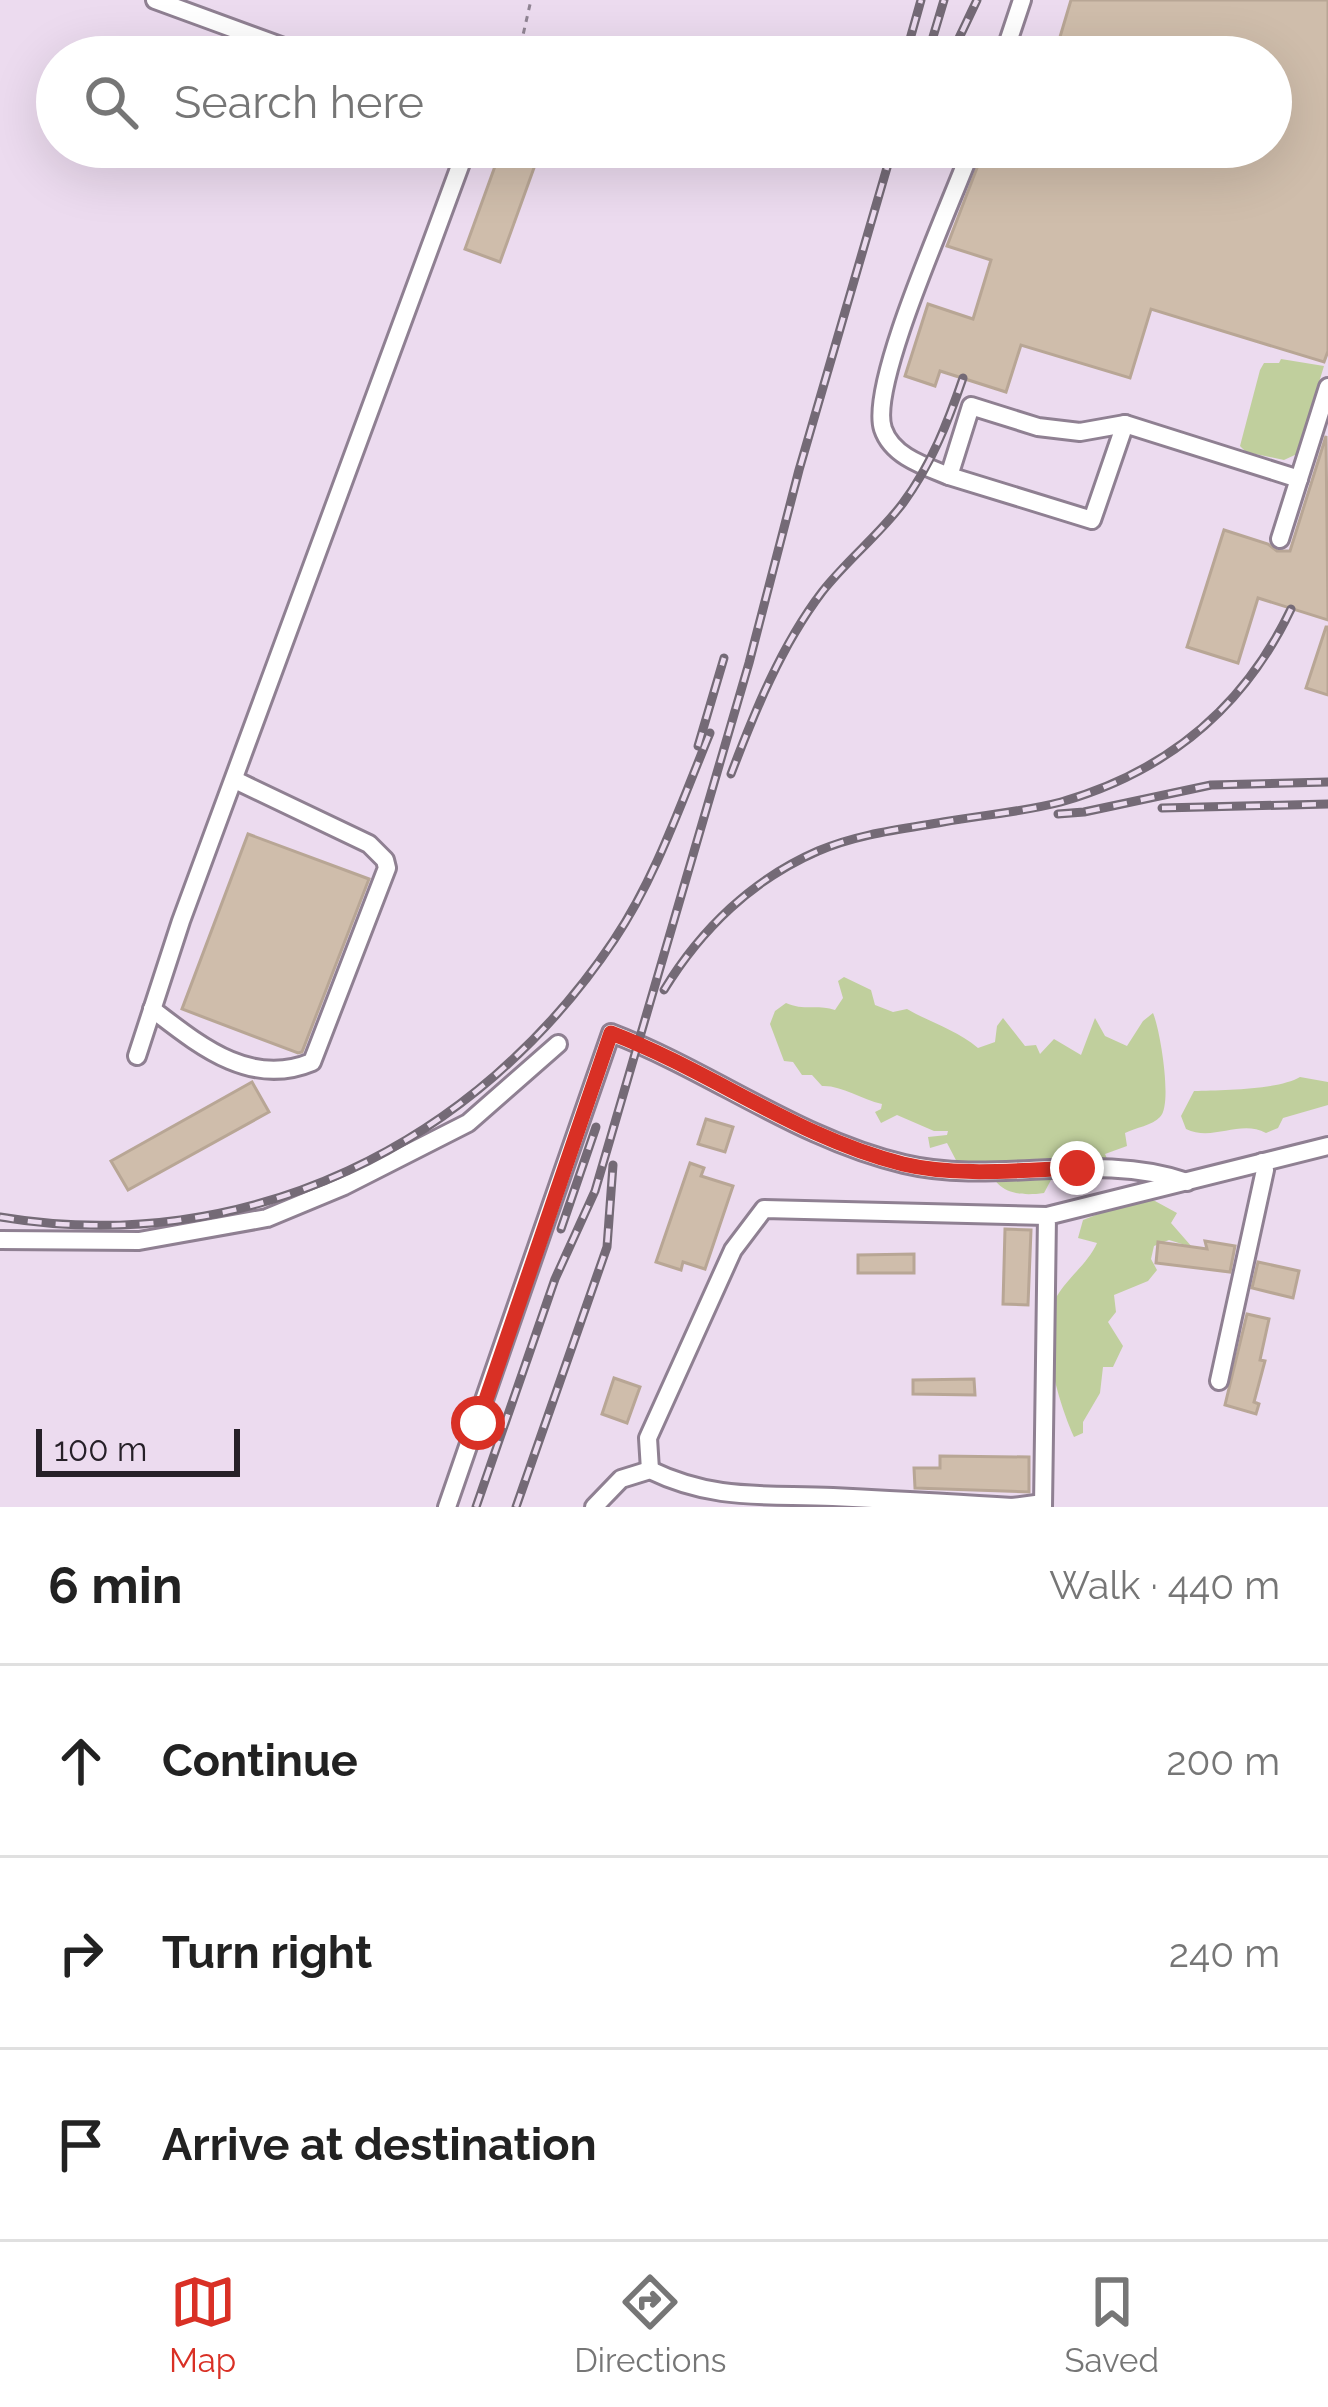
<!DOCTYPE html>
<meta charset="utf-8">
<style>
:root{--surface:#fff;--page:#f6f6f6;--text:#222;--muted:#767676;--line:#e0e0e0;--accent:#d93025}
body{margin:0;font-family:Raleway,sans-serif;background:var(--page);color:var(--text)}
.scale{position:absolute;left:36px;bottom:30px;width:204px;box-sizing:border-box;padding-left:12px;border:6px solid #262028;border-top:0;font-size:33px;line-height:42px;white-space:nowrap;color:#262028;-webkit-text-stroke:9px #ecdbef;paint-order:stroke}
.stop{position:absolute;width:36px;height:36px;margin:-27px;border:9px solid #d93025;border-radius:50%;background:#fff}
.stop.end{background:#d93025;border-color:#fff;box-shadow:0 3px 12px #0008}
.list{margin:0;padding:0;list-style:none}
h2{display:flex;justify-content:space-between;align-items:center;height:156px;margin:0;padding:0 48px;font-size:51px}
h2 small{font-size:39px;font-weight:400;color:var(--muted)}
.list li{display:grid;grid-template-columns:78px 1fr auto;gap:36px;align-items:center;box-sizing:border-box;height:192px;padding:0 48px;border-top:3px solid var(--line)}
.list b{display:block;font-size:45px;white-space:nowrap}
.list em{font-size:39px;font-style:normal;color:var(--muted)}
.icon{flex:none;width:66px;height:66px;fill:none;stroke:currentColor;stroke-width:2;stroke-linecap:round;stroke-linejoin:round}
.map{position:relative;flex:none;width:1328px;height:1507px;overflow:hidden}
.search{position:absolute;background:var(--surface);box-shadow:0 12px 48px #0002;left:36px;right:36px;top:36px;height:132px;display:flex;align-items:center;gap:30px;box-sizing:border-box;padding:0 42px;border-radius:66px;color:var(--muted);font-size:45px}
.sheet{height:732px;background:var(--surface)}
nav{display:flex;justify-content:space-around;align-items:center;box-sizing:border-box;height:168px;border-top:3px solid var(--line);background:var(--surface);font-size:33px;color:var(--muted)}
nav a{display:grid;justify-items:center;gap:6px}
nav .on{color:var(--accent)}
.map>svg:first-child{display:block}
.green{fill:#c0cf9d}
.building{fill:#cfbdab;stroke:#b8a695;stroke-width:3}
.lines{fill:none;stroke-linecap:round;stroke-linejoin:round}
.minor-casing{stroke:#8f8092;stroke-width:22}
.path{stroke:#908493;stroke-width:3;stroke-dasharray:6 6;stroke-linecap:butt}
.minor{stroke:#fff;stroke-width:16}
.rail-casing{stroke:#746a76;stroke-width:9}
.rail{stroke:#ecdbef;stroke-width:4.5;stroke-dasharray:14;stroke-linecap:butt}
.route{stroke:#d93025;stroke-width:15}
</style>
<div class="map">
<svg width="1328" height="1507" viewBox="0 0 1328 1507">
<rect width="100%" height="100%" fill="#ecdbef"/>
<g class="green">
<path d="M1281 359 1324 366 1297 454 1284 460 1246 452 1240 446 1260 370 1264 363H1279Z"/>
<path d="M844 977 871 990 875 1005 893 1012 907 1009C931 1023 957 1030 978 1048L995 1042 997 1026 1003 1018 1025 1046 1036 1045 1040 1054 1054 1039 1081 1055 1095 1018 1105 1036 1127 1046 1143 1021 1153 1013C1160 1029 1173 1105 1160 1117 1153 1125 1135 1128 1125 1133L1127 1146 1105 1154 1109 1163 1097 1179 1083 1184 1062 1160 1040 1162 1051 1180 1044 1193C1016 1197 993 1192 988 1162L958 1164 947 1143 930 1148 928 1137 947 1135 948 1131H934L897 1115 881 1123 875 1112 881 1109 882 1104C861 1099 841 1085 822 1086L812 1075H802L793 1062 784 1061 770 1024 775 1011 786 1003C803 1011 818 1004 835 1010L843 998 838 981Z"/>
<path d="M1300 1077 1328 1082V1105L1283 1118 1278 1128 1266 1133C1240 1119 1213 1142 1186 1129L1181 1116 1194 1091C1222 1090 1278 1090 1300 1077Z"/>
<path d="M1139 1198 1155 1201 1177 1213 1171 1223 1192 1247 1169 1240 1154 1246 1151 1259 1157 1270 1148 1281 1114 1295 1116 1312 1108 1322 1123 1346 1113 1367H1103L1100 1393 1083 1422V1433L1074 1437C1060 1406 1039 1338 1052 1306 1062 1281 1087 1266 1097 1243L1078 1238 1083 1220Z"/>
</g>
<g class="building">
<path d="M1071 0H1328V351L1324 362 1151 309 1130 378 1021 345 1006 392 940 371 935 386 905 376 928 304 973 319 991 260 947 246 985 147H1271V57H1054Z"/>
<path d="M502 147H520L539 154 500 262 465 249Z"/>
<path d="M1326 436 1328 620 1258 598 1238 663 1187 647 1224 530 1268 544 1277 551H1290Z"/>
<path d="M1326 627H1328V695L1306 688Z"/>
<path d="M248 834 369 879 302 1052 298 1053 182 1009Z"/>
<path d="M252 1082 269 1112 128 1190 111 1161Z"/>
<path d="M706 1119 733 1127 725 1152 698 1144Z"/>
<path d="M690 1163 704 1168 701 1176 733 1186 705 1269 683 1262 681 1270 656 1262Z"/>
<path d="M1005 1229 1031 1230 1028 1305 1003 1304Z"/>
<path d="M1205 1241 1235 1246 1230 1272 1156 1263 1158 1242 1207 1249Z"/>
<path d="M914 1254V1273H858V1255Z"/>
<path d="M1258 1262 1299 1271 1293 1298 1252 1288Z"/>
<path d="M1247 1314 1269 1319 1260 1360 1265 1361 1254 1402 1259 1404 1256 1414 1225 1405Z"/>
<path d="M614 1378 640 1387 627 1423 602 1414Z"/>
<path d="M974 1379 975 1395 913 1394V1380Z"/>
<path d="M940 1456 1029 1457V1492L915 1488 914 1468H940Z"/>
</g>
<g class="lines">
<g class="minor-casing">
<g id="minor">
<path d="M155 0 311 57"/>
<path d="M1003 57 1022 0"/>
<path d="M972 147C953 200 868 384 883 429 892 456 924 466 949 476L971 406 1038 427 1080 432 1125 424 1299 479"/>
<path d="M949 476 1092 520 1125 424"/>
<path d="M1280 539 1328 387"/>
<path d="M152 1009C199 1045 250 1088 312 1062L387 868 385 860 369 844 235 780"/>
<path d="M137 1056 181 921 467 147"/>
<path d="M0 1240 139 1241 267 1218 344 1186 468 1123 558 1044"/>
<path d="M1219 1381 1265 1170 1262 1162"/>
<path d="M650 1470 648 1438 733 1250 764 1209 1047 1216"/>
<path d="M447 1507 611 1033C711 1071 798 1139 904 1164 996 1186 1096 1150 1187 1182"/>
<path d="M594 1507 621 1479 650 1470C714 1501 764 1494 833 1497 893 1500 953 1503 1012 1507L1043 1503"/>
<path d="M1043 1507 1047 1216 1328 1146"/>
</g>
</g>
<path class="path" d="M518 57 531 0"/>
<use href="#minor" class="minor"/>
<g class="rail-casing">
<g id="rail">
<path d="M905 57 921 0"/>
<path d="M927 57 944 0"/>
<path d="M950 57 977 0"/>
<path d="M698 746 724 658"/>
<path d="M731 774C755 711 781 646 822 592 846 561 879 535 903 503 931 465 948 422 963 378"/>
<path d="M1162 808 1328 804"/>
<path d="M1058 814 1084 812 1211 785 1328 782"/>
<path d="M664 990C701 929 753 879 818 851 857 834 902 829 943 822 982 815 1023 812 1061 802 1166 772 1244 708 1291 609"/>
<path d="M0 1217C246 1258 477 1145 614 940 656 877 681 803 710 733"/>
<path d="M561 1229 596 1127"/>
<path d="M476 1507 555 1279 595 1191 749 663 799 470 893 147"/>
<path d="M516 1507 607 1247 613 1165"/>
</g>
</g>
<use href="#rail" class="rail"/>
</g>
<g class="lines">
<path class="route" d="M478 1423 611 1033C711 1071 798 1138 903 1164 957 1177 1022 1170 1077 1168"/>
</g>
</svg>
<div class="scale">100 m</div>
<div class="stop" style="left:478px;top:1423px"></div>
<div class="stop end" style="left:1077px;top:1168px"></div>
<div class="search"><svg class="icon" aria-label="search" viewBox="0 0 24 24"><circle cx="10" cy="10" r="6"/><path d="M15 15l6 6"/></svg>Search here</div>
</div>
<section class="sheet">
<h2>6 min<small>Walk · 440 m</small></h2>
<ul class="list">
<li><svg class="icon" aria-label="ahead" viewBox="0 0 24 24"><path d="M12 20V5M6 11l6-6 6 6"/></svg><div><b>Continue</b></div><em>200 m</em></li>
<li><svg class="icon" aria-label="right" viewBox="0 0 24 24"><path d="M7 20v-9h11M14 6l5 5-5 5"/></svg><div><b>Turn right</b></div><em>240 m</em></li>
<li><svg class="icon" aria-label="arrive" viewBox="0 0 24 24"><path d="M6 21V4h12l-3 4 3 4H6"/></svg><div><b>Arrive at destination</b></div></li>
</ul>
</section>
<nav>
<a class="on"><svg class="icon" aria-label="map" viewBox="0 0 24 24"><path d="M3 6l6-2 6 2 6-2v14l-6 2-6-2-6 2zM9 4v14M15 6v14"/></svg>Map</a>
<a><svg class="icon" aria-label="directions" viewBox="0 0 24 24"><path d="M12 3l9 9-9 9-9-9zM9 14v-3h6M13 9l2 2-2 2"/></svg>Directions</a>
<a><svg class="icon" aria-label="saved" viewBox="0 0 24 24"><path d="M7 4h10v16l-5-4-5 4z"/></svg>Saved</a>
</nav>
